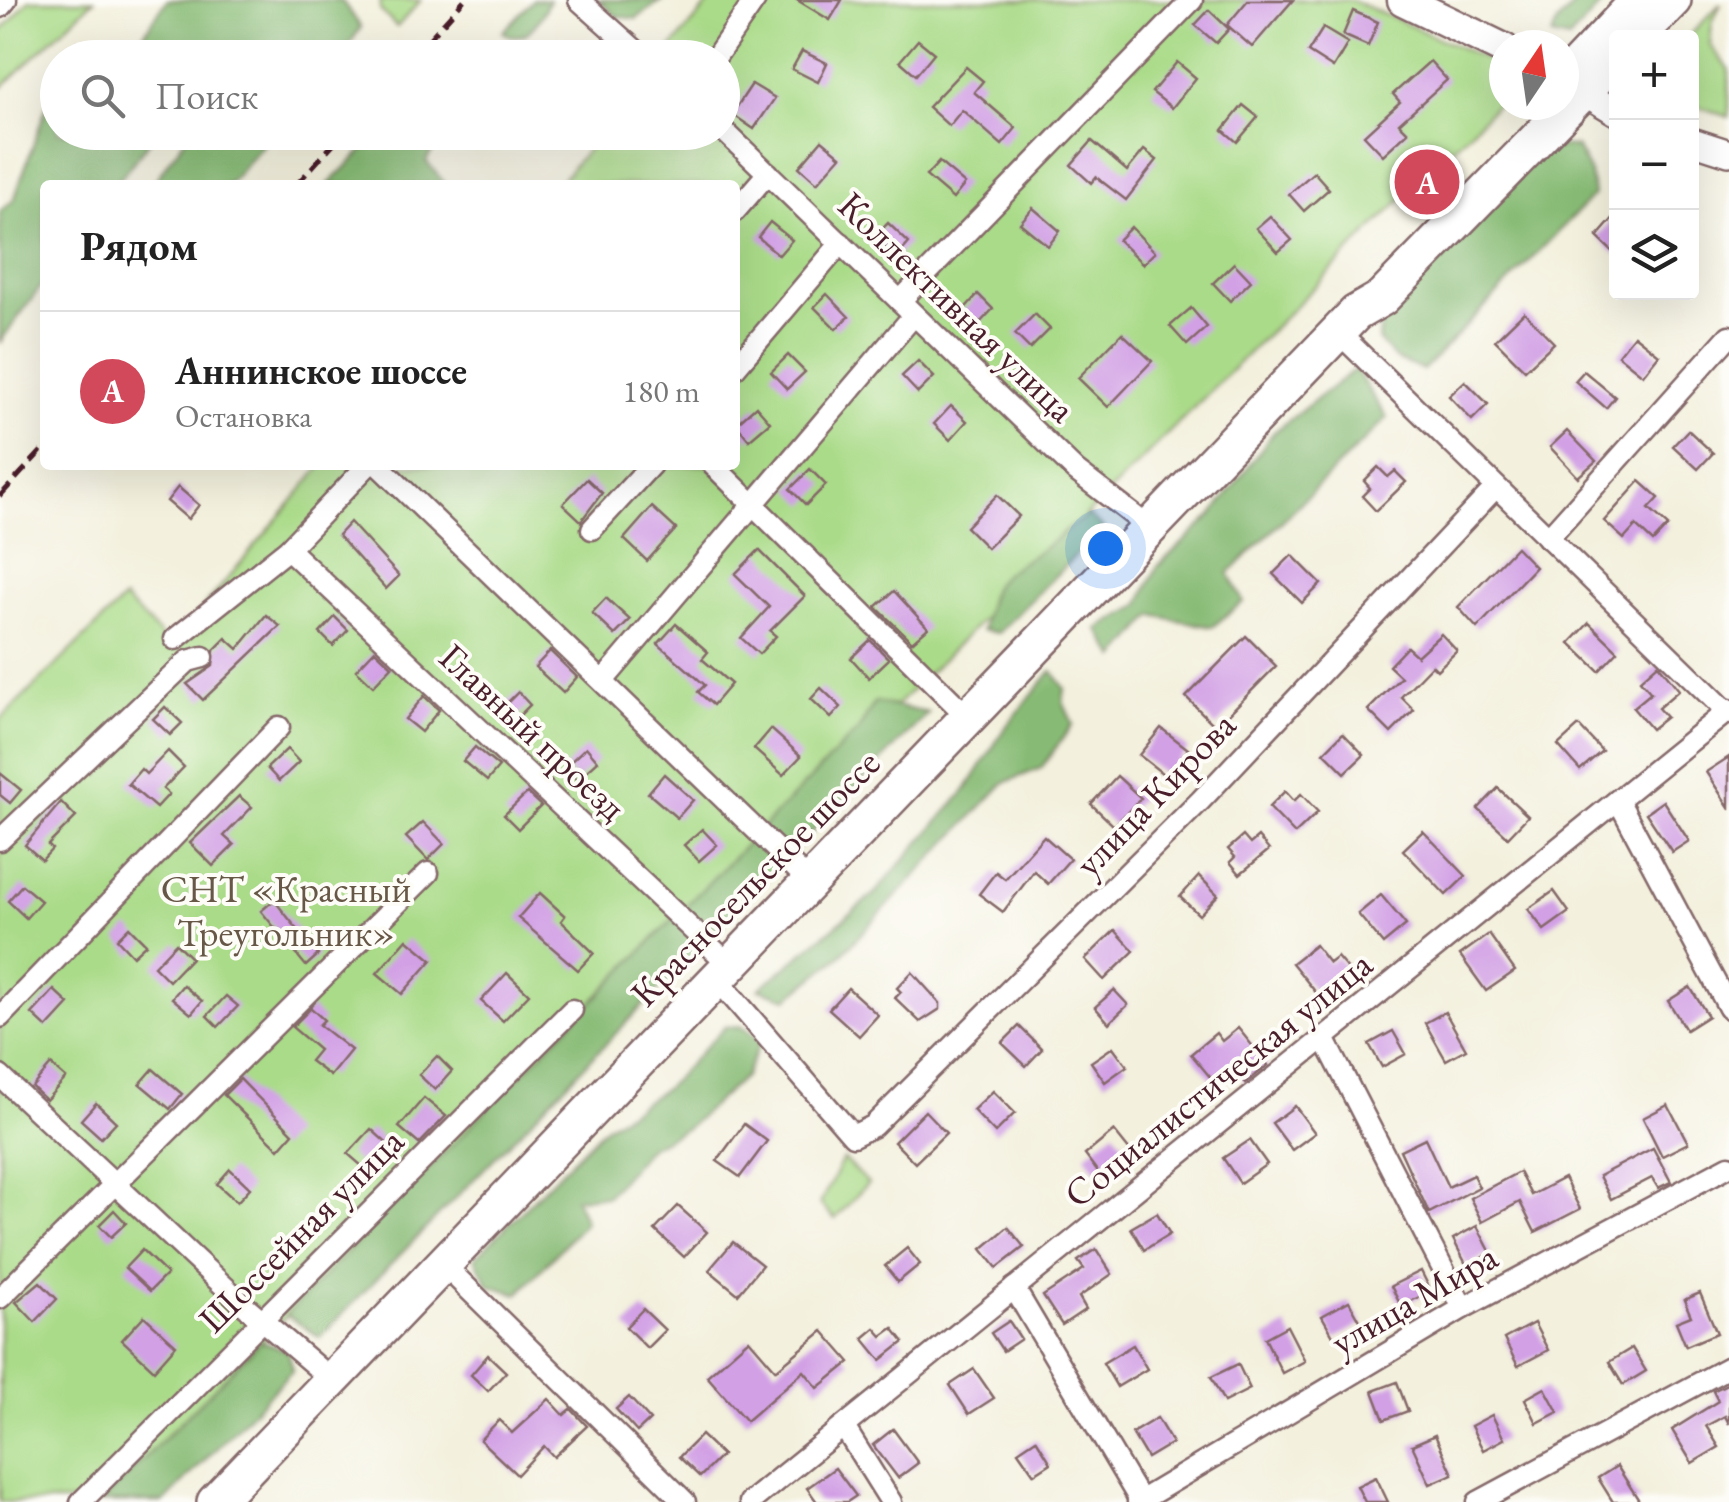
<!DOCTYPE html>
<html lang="ru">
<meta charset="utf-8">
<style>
:root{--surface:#fff;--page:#f2f2f2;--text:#222;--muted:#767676;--line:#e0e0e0;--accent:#d1495b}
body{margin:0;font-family:"EB Garamond",serif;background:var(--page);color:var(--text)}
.controls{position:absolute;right:30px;top:30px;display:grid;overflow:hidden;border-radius:10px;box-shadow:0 10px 40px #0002}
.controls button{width:90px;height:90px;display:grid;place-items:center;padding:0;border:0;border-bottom:2px solid var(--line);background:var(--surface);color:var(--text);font:50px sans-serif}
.compass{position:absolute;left:1489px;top:30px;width:90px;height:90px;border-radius:50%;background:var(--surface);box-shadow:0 10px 40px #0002;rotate:13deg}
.you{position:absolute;left:1105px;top:548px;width:35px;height:35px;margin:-25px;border:8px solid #fff;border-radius:50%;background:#1a73e8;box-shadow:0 0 0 15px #1a73e833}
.badge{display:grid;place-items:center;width:65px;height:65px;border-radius:50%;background:var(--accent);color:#fff;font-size:32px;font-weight:700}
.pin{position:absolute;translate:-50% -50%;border:5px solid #fff;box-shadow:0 2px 10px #0006}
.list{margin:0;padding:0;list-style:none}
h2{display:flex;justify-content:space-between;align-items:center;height:130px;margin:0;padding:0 40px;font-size:42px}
h2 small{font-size:32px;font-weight:400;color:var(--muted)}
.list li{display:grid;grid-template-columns:65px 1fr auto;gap:30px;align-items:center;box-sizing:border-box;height:160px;padding:0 40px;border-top:2px solid var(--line)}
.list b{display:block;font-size:38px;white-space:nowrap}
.list p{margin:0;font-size:32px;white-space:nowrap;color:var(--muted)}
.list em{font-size:32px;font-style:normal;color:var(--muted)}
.icon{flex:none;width:55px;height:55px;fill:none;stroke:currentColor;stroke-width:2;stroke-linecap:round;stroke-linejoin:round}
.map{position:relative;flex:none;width:1729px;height:1502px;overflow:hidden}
.search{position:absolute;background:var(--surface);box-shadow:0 10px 40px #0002;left:40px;top:40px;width:700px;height:110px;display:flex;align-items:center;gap:25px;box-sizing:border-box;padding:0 35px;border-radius:55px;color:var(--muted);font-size:38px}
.panel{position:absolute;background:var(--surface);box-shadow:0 10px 40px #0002;left:40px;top:180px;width:700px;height:290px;border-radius:10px}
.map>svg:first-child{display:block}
.green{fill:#aadb89;stroke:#7a7d5a;stroke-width:2.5}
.forest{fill:#87bb75;stroke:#686d50;stroke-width:2.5}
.building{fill:#d2a0e5}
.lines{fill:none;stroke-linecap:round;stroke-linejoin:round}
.minor-casing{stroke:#856869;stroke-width:25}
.tertiary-casing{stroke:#856869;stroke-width:30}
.secondary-casing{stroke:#856869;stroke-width:35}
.trunk-casing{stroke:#856869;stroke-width:40}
.minor{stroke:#fff;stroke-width:20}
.tertiary{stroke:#fff;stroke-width:25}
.secondary{stroke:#fff;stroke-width:30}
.trunk{stroke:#fff;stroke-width:35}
.rail{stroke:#4a1f2b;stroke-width:5;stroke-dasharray:15 8;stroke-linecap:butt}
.labels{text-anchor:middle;stroke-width:8;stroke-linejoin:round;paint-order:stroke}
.street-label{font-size:38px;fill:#4a1f2b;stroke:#fdfcf7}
.park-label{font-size:38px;fill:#675747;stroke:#fdfcf7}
</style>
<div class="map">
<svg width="1729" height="1502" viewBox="0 0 1729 1502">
<rect width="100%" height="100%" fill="#fdfcf7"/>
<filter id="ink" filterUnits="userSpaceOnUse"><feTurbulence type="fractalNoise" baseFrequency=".01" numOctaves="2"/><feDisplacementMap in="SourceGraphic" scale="20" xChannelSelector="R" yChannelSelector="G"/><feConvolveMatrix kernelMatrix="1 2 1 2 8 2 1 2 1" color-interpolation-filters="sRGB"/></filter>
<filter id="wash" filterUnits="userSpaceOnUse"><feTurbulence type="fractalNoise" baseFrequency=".0048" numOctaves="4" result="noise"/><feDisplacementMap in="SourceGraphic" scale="40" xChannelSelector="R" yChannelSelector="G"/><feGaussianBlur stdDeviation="2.25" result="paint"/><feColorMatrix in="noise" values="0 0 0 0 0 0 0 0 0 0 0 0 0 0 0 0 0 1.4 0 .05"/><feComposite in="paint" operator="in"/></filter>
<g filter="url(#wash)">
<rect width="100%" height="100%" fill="#f3f0dd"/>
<g class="green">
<path d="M29 0H94L0 89V33Z"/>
<path d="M381 0H421L397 27 380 10Z"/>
<path d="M712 0H1352L1504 67V97L101 1502H0V720L124 599 171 646 323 465H735V185H557L601 133 722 132V58L664 57Z"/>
<path d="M1721 3 1712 23 1710 45 1729 69V117L1692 104 1688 37Z"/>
<path d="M843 1159 868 1183 835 1219 820 1204Z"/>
</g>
<g class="forest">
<path d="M167 0H341L361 27 341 57H128Z"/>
<path d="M533 0H549C541 20 526 46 503 32Z"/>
<path d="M598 0H662L636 19 616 16Z"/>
<path d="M1579 0H1605L1569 40 1552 36 1557 23Z"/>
<path d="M57 99 58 132 156 133 115 185H45V281L0 342V211L14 200 47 105Z"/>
<path d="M189 133V132L273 133 228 185H152Z"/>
<path d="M381 133H443L426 161 446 185H328Z"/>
<path d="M1548 146 1576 147 1590 173 1594 195 1423 370 1396 360 1378 340 1384 313Z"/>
<path d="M1355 369 1387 418 1229 573 1243 602 1212 627 1153 615 1116 658 1098 629 1139 606 1157 567 1211 517 1273 433Z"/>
<path d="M1089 516 1103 528 998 633 982 630C994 574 993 581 1038 552 1058 540 1068 525 1089 516Z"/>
<path d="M1052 671 1065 688 1063 702 1073 724 1041 768 1004 783 839 957 788 998 759 989 874 894 966 790 1005 728Z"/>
<path d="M875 702 928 713 320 1337 286 1315 859 729Z"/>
<path d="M740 1026 761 1041 745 1076 687 1128 649 1147 607 1196 575 1198 585 1222 518 1294 489 1285 475 1258 606 1126 666 1088 725 1027Z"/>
<path d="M261 1341 288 1351 293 1370 164 1502H101Z"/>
</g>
<g id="blocks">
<g class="building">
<path d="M797 0H842L830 20Z"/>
<path d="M1248 0H1293L1252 47 1227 25Z"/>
<path d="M1209 10 1229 29 1216 43 1195 25Z"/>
<path d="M1353 11 1378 22 1368 46 1343 35Z"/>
<path d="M1323 28 1348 43 1333 68 1308 52Z"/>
<path d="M918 40 934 53 916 75 900 61Z"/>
<path d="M802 51 827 63 818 82 792 69Z"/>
<path d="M1430 61 1447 80 1399 123 1408 132 1383 155 1364 135 1400 102 1393 94Z"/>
<path d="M1177 62 1196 78 1172 108 1152 92Z"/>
<path d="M966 67 983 81 974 92 1016 128 1002 145 962 110 949 126 928 107Z"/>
<path d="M752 84 775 98 754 129 732 114Z"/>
<path d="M1243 105 1258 117 1237 142 1223 130Z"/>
<path d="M822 140 841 156 817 183 799 167Z"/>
<path d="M1092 141 1127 171 1144 150 1157 160 1126 200 1096 177 1091 183 1071 165Z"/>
<path d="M939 162 965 184 953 199 926 176Z"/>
<path d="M1314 172 1329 189 1304 211 1289 194Z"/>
<path d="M1033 208 1060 231 1048 246 1020 223Z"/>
<path d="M1616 215V255L1597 237Z"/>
<path d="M1270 216 1292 240 1278 252 1256 228Z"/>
<path d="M770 222 792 240 779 255 758 237Z"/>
<path d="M888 223 909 243 896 258 874 237Z"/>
<path d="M1131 227 1155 252 1143 264 1118 240Z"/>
<path d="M1234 263 1251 281 1230 301 1213 283Z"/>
<path d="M827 294 849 317 836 329 814 307Z"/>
<path d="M978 294 993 309 973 330 958 316Z"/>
<path d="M1191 308 1207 327 1187 345 1170 326Z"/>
<path d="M1524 312 1554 343 1525 370 1495 340Z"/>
<path d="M1035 314 1050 329 1030 349 1015 334Z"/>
<path d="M1122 333 1152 361 1108 407 1078 378Z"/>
<path d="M1634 335 1659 355 1643 375 1618 355Z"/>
<path d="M788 355 805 372 787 389 771 372Z"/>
<path d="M918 361 934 377 918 393 902 376Z"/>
<path d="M1584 371 1615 397 1606 408 1575 381Z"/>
<path d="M1465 381 1488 404 1472 420 1449 396Z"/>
<path d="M756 406 770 422 749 440 736 424Z"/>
<path d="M951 406 967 421 950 440 934 424Z"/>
<path d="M1688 430 1713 453 1698 469 1673 446Z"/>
<path d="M1567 431 1596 461 1578 477 1550 447Z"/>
<path d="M1378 467 1388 477 1395 471 1406 482 1376 511 1362 496 1370 488 1364 481Z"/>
<path d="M810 469 826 485 806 505 790 489Z"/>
<path d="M587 479 602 493 581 521 563 504Z"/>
<path d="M1640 481 1659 498 1649 509 1668 526 1653 542 1636 526 1624 539 1604 521Z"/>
<path d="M178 487 199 505 188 519 167 501Z"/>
<path d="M997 495 1019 516 987 548 966 527Z"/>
<path d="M652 507 676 529 647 561 624 539Z"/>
<path d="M350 522 399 576 386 589 338 535Z"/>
<path d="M1516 547 1535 567 1477 628 1458 607Z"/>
<path d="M759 550 805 596 770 631 776 636 759 654 741 638 769 607 735 574Z"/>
<path d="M1292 555 1321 584 1302 603 1273 574Z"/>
<path d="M894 591 928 628 912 642 876 607Z"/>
<path d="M606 598 630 620 615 635 592 613Z"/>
<path d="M266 615 280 626 203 700 187 684 213 666 214 650 226 638 238 649Z"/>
<path d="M335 617 348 630 333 646 320 633Z"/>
<path d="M1589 623 1618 651 1599 671 1570 643Z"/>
<path d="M676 624 708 652 702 659 731 684 713 705 698 692 705 685 658 644Z"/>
<path d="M1441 634 1457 651 1437 670 1432 665 1401 697 1414 710 1391 733 1368 710 1401 677 1389 666 1407 647 1417 656Z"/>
<path d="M1246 636 1276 666 1216 727 1186 697Z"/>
<path d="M870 640 889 659 869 678 851 658Z"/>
<path d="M375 650 392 666 373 686 356 670Z"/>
<path d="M550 651 577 677 563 693 535 667Z"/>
<path d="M1658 664 1679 690 1658 708 1666 717 1651 729 1633 708 1651 693 1640 680Z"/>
<path d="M821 688 841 707 831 718 811 699Z"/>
<path d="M518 692 530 705 512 723 499 711Z"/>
<path d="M424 696 439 710 421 732 405 719Z"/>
<path d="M165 707 182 723 170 735 153 719Z"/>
<path d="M1579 726 1602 751 1580 770 1558 745Z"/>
<path d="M1161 728 1188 749 1167 777 1139 755Z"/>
<path d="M771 729 801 756 783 775 754 749Z"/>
<path d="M1343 733 1364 755 1345 773 1324 752Z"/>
<path d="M475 747 499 767 487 781 463 761Z"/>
<path d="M586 747 598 761 577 780 565 767Z"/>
<path d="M287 749 299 762 279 781 267 768Z"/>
<path d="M168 751 184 767 163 789 169 794 156 808 128 784 141 769 146 774Z"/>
<path d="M1729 757V807L1706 772Z"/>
<path d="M0 773 21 790 10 803 0 795Z"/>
<path d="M664 774 693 800 677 818 648 793Z"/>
<path d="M1117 776 1141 798 1114 826 1091 804Z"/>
<path d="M1498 788 1528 816 1508 837 1478 809Z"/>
<path d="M1285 791 1294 801 1301 794 1318 812 1295 834 1269 807Z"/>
<path d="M527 793 541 806 518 829 504 815Z"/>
<path d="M239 796 252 807 224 836 234 845 213 866 190 843Z"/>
<path d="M1663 801 1689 841 1672 852 1646 813Z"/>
<path d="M61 802 76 817 48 845 52 849 42 860 25 845Z"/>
<path d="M423 822 444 844 428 860 406 837Z"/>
<path d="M702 829 717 845 699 861 684 845Z"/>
<path d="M1423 831 1466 876 1446 895 1403 850Z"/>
<path d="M1044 836 1070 859 1048 884 1034 871 1003 912 979 894 996 872 1005 879Z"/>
<path d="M1243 836 1250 844 1258 837 1269 850 1240 874 1230 862 1235 857 1228 849Z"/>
<path d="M1199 876 1218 895 1199 915 1180 897Z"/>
<path d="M22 885 41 901 26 918 8 901Z"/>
<path d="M1554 891 1569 912 1544 930 1528 909Z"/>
<path d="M540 893 565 916 561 921 594 953 578 970 518 918Z"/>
<path d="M1381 895 1406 925 1383 944 1358 914Z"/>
<path d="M274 900 318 955 306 966 261 911Z"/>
<path d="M129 927 146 944 133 956 117 939Z"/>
<path d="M1115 930 1134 951 1104 980 1085 959Z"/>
<path d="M1489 934 1515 971 1486 991 1460 955Z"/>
<path d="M407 939 432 960 402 994 377 973Z"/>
<path d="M176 943 191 958 169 981 154 966Z"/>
<path d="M1315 945 1329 963 1337 957 1349 971 1318 995 1292 963Z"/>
<path d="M912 972 940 1003V1009L920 1022 895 998 901 992 897 988Z"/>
<path d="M507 973 529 994 503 1021 481 1001Z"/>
<path d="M183 985 202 1001 191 1014 172 998Z"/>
<path d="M1690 987 1708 1016 1686 1030 1668 1001Z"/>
<path d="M848 988 878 1015 859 1036 829 1009Z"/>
<path d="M54 990 69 1004 47 1028 32 1014Z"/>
<path d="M1114 990 1128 1005 1109 1023 1095 1007Z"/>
<path d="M226 996 238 1006 218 1027 207 1016Z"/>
<path d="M311 1008 324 1020 319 1025 351 1050 330 1076 310 1061 319 1050 292 1027Z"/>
<path d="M1445 1012 1466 1049 1446 1060 1425 1023Z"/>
<path d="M1019 1026 1042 1049 1026 1066 1002 1043Z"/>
<path d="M1238 1028 1268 1065 1246 1083 1233 1068 1215 1083 1191 1054 1216 1033 1222 1041Z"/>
<path d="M1393 1031 1406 1054 1382 1067 1369 1044Z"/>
<path d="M1113 1047 1127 1066 1105 1082 1091 1062Z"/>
<path d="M437 1056 452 1071 435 1090 419 1075Z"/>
<path d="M51 1065 66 1078 46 1100 32 1087Z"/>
<path d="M153 1069 182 1094 170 1109 140 1084Z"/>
<path d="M240 1079 293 1133 279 1149 224 1095Z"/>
<path d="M993 1091 1015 1113 995 1133 973 1110Z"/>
<path d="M424 1098 446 1116 419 1144 399 1127Z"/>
<path d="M96 1103 116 1122 101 1138 81 1120Z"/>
<path d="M1668 1105 1688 1143 1662 1156 1643 1118Z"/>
<path d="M1295 1106 1315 1133 1292 1150 1272 1123Z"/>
<path d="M925 1111 946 1133 915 1163 894 1142Z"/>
<path d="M744 1124 767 1141 740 1177 717 1161Z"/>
<path d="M371 1129 392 1148 370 1173 348 1154Z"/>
<path d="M1114 1131 1130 1151 1100 1175 1085 1155Z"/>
<path d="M1425 1138 1448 1187 1473 1175 1479 1187 1429 1213 1400 1150Z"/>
<path d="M1250 1140 1267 1164 1240 1183 1223 1158Z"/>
<path d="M1653 1148 1671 1182 1658 1188 1652 1178 1611 1199 1599 1176Z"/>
<path d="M230 1169 250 1188 237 1202 217 1184Z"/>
<path d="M1519 1172 1531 1195 1564 1178 1580 1209 1535 1232 1520 1202 1482 1222 1470 1198Z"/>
<path d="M678 1206 707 1232 684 1257 655 1230Z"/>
<path d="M114 1210 126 1223 111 1237 99 1225Z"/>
<path d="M1157 1213 1170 1234 1144 1250 1131 1228Z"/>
<path d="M1477 1226 1491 1253 1467 1266 1453 1239Z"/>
<path d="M1008 1227 1024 1247 997 1268 982 1249Z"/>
<path d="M733 1242 762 1265 738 1294 709 1270Z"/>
<path d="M907 1248 920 1264 898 1282 885 1266Z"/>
<path d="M1096 1249 1112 1274 1079 1297 1086 1309 1062 1325 1043 1296 1084 1269 1078 1261Z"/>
<path d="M142 1250 167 1274 150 1291 125 1268Z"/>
<path d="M1421 1271 1431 1291 1401 1306 1391 1286Z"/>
<path d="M40 1282 57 1299 35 1322 16 1302Z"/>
<path d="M1700 1293 1717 1333 1686 1346 1676 1322 1691 1316 1684 1300Z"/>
<path d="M1349 1301 1362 1324 1335 1339 1322 1316Z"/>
<path d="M643 1309 665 1330 647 1348 626 1327Z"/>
<path d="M144 1316 176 1345 154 1370 122 1340Z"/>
<path d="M1009 1321 1021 1339 1003 1351 991 1333Z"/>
<path d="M1534 1323 1548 1350 1518 1366 1504 1339Z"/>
<path d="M1287 1326 1305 1361 1282 1373 1265 1338Z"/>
<path d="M875 1328 882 1336 893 1328 904 1342 881 1360 863 1338Z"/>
<path d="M823 1331 850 1362 818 1388 804 1371 746 1421 707 1376 749 1339 776 1370Z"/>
<path d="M1133 1345 1147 1369 1117 1387 1103 1363Z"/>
<path d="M1632 1348 1646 1371 1623 1385 1609 1362Z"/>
<path d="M488 1355 506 1372 488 1391 471 1375Z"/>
<path d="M1238 1364 1250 1389 1224 1402 1211 1377Z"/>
<path d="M974 1369 994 1398 969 1414 950 1385Z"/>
<path d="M1397 1382 1408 1411 1384 1420 1373 1391Z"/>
<path d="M1729 1383V1424L1725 1416 1706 1426 1719 1447 1692 1463 1672 1430 1718 1401 1713 1391Z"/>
<path d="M1545 1388 1558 1412 1537 1423 1525 1399Z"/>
<path d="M629 1397 650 1420 637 1432 616 1409Z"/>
<path d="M549 1399 564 1415 571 1409 587 1426 554 1457 544 1446 517 1475 480 1440 499 1420 512 1433Z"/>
<path d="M1492 1415 1504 1439 1483 1450 1471 1426Z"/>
<path d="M1157 1418 1172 1443 1147 1458 1132 1433Z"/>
<path d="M893 1429 918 1463 898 1478 873 1445Z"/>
<path d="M701 1435 722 1455 700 1477 679 1457Z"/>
<path d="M1435 1435 1453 1474 1430 1484 1412 1445Z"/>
<path d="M1036 1439 1051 1463 1034 1474 1018 1451Z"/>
<path d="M1617 1466 1640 1502H1613L1598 1478Z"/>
<path d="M835 1468 856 1496 847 1502H817L807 1488Z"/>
<path d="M1376 1477 1388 1502H1365L1357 1486Z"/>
</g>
</g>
</g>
<g filter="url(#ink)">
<use href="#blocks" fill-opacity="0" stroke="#856869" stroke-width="2.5"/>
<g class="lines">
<g class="minor-casing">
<g id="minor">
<path d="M579 0 644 58"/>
<path d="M0 7 6 0"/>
<path d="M715 58 755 0"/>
<path d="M722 129 1076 471 1150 528"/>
<path d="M735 211 768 173"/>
<path d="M900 301 1192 0"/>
<path d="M1338 332 1729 714"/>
<path d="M735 368 841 243"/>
<path d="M378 465 810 882"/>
<path d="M713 465 968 717"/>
<path d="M592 529 651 465"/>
<path d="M1548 538 1729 336"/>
<path d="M288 549 730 965"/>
<path d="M175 639 288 549 368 465"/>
<path d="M603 681 914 315"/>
<path d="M1618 800 1729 1008"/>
<path d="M0 840 188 661 203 657"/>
<path d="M717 979 853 1136 873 1126 1201 800 1496 487"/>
<path d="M0 1017 279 727"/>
<path d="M1324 1038 1463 1308"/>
<path d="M0 1076 243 1304 332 1380"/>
<path d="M443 1264 685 1502"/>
<path d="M1014 1288 1141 1502"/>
<path d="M0 1298 428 873"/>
<path d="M844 1427 891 1502"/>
<path d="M81 1502 572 1010"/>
<path d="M750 1502 1729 710"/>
<path d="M1138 1502 1463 1308 1729 1166"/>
<path d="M1478 1502 1729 1367"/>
</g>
</g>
<g class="tertiary-casing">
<g id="tertiary">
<path d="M1583 92 1616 112"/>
<path d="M1692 141 1729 153"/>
</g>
</g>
<g class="secondary-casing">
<path id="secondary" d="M1403 0 1504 49"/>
</g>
<g class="trunk-casing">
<g id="trunk">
<path d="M1636 38 1673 0"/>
<path d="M1571 72 1639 0"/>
<path d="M215 1502 1356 313 1382 298 1616 58"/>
</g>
</g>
<use href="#minor" class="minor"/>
<use href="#tertiary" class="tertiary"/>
<use href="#secondary" class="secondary"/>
<use href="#trunk" class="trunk"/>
<g class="rail">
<path d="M412 58 464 0"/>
<path d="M296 185 344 132"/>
<path d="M0 496 45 447"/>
</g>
</g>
</g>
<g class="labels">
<g class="street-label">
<text transform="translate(957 307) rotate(44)" y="13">Коллективная улица</text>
<text transform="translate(533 732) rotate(43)" y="13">Главный проезд</text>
<text transform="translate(1155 794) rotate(-46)" y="13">улица Кирова</text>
<text transform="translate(755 878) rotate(-46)" y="13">Красносельское шоссе</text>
<text transform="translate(1218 1079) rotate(-39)" y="13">Социалистическая улица</text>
<text transform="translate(301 1230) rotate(-45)" y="13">Шоссейная улица</text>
<text transform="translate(1414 1299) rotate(-30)" y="13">улица Мира</text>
</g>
<g class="park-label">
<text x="286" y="902">СНТ «Красный<tspan x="286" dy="44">Треугольник»</tspan></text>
</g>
</g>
</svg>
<div class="controls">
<button>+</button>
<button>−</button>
<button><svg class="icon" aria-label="layers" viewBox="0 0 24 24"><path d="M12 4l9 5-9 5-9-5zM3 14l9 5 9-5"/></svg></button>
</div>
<svg class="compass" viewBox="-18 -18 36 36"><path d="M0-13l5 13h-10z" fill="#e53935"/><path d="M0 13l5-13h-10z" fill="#767676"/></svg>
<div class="you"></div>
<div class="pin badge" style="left:1427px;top:182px">A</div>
<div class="search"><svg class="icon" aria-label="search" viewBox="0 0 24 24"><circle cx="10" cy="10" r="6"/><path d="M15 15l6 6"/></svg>Поиск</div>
<section class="panel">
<h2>Рядом<small></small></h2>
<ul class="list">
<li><span class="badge">A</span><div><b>Аннинское шоссе</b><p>Остановка</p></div><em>180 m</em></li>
</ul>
</section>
</div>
